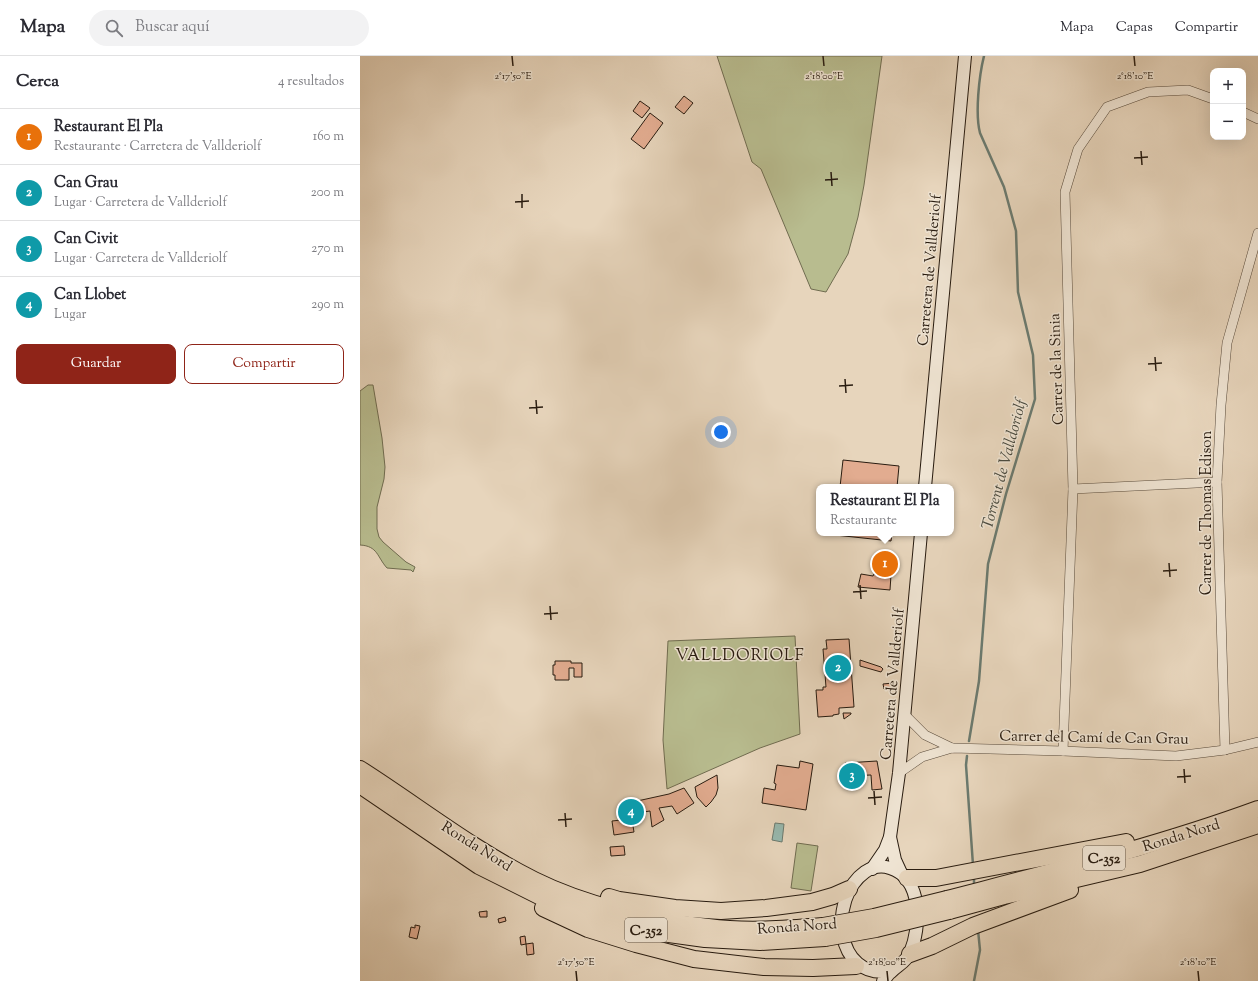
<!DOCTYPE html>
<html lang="es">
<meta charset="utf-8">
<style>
:root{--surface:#fff;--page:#f2f2f3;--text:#2b2b33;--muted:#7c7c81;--line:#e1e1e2;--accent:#8f2418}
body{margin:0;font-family:"Sorts Mill Goudy",serif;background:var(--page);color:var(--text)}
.controls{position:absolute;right:12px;top:12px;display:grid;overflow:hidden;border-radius:8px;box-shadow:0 4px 16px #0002}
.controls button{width:36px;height:36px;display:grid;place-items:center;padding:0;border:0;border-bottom:1px solid var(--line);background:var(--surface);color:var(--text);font:20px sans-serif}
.you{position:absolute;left:361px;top:376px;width:14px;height:14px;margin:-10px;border:3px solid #fff;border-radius:50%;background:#1a73e8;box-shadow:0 0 0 6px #1a73e833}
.badge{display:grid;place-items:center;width:26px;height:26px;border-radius:50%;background:var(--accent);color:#fff;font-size:13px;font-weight:700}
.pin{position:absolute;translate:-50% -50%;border:2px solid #fff;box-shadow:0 1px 4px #0006}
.popup{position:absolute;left:456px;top:428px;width:138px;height:52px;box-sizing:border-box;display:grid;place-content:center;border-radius:8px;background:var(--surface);filter:drop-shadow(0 1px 3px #0005);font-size:13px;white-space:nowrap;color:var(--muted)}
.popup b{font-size:15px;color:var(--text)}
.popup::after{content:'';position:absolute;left:50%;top:100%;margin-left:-8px;border:8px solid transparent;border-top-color:var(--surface)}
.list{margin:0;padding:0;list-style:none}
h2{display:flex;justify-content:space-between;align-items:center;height:52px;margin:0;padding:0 16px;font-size:17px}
h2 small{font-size:13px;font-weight:400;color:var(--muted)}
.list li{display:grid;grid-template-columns:26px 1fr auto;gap:12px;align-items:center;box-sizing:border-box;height:56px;padding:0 16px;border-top:1px solid var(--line)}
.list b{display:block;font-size:15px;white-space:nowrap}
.list p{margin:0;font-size:13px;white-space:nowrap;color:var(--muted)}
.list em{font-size:13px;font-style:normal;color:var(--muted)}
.actions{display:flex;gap:8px;padding:12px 16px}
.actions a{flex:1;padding:9px 0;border:1px solid var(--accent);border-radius:8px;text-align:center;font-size:14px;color:var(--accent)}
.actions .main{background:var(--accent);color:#fff}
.icon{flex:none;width:22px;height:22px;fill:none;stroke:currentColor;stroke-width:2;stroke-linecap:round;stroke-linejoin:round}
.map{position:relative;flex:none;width:898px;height:925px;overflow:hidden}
header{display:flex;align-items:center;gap:24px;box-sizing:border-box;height:56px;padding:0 20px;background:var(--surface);border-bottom:1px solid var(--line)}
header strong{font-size:19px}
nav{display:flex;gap:22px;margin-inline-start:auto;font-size:14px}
.search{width:280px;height:36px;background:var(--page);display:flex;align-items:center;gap:10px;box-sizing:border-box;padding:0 14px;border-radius:22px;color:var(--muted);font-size:15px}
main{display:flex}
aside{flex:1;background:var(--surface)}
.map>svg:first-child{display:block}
.green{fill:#b8bc8f;stroke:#706c50}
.water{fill:#97b9af;stroke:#6b7a6f}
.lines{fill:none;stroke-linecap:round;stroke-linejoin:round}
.stream{stroke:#6b7a6f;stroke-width:2.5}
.building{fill:#e2ac90;stroke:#291c10}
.street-casing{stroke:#584a3b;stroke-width:10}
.secondary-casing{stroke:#291c10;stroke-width:14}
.highway-casing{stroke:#291c10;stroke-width:18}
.street{stroke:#efe4d3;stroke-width:9}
.secondary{stroke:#efe4d3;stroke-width:12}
.highway{stroke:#e7d5bc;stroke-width:16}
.highway-bridge-casing{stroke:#291c10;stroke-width:18;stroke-linecap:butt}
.highway-bridge{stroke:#e7d5bc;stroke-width:16}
.ticks{fill:none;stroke:#291c10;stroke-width:1.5}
.labels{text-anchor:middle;stroke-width:3;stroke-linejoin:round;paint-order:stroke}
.shield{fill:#efe4d3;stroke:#64584a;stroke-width:1}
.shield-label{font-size:14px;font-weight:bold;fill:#291c10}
.street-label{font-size:15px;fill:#291c10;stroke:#efe4d3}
.water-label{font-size:16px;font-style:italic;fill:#4a4b40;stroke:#efe4d3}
.neighbourhood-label{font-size:16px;letter-spacing:1px;fill:#291c10;stroke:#efe4d3}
.ticks-label{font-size:10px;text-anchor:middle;fill:#291c10;stroke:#efe4d3;stroke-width:3;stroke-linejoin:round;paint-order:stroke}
</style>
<header>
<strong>Mapa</strong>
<div class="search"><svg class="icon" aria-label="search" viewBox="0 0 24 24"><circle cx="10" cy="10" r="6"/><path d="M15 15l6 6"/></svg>Buscar aquí</div>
<nav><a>Mapa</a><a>Capas</a><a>Compartir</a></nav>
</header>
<main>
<aside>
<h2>Cerca<small>4 resultados</small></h2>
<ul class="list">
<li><span class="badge" style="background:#e8710a">1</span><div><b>Restaurant El Pla</b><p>Restaurante · Carretera de Vallderiolf</p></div><em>160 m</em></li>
<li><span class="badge" style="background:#0f9aa8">2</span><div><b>Can Grau</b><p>Lugar · Carretera de Vallderiolf</p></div><em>200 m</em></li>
<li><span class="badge" style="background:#0f9aa8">3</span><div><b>Can Civit</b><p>Lugar · Carretera de Vallderiolf</p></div><em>270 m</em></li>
<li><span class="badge" style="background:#0f9aa8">4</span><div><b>Can Llobet</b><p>Lugar</p></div><em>290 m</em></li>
</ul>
<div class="actions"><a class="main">Guardar</a><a>Compartir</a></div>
</aside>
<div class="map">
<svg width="898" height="925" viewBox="0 0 898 925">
<rect width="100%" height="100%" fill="#e7d5bc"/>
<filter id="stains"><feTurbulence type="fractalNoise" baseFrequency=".005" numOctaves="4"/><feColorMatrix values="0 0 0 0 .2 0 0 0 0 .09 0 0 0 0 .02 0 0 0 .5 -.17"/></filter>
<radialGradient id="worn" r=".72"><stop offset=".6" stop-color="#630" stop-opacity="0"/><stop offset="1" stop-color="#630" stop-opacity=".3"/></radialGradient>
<g class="green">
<path d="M357 0H522L504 129 498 161 488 198 466 236 451 233 401 113 392 106Z"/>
<path d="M8 329H13L22 382 25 411 24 423 17 451V473L19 481 23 486 46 506 55 511 53 516 51 514 27 512C17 501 18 490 0 489V335Z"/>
<path d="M435 580 440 678 400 692 307 733 303 684 308 585Z"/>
<path d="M437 787 458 790 451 835 431 832Z"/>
</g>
<path class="water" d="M415 767 424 768 422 786 412 784Z"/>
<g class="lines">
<g class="stream">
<path d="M609 685 619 625 628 508 646 438 675 343 673 299 658 236 656 175 644 131 620 77C615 58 619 20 624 0"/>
<path d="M607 700 606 709 613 809"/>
<path d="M614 821V827"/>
<path d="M614 925 620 894 618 874"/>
</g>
</g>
<g class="building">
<path d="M324 40 333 47 324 58 315 51Z"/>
<path d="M280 45 290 52 282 62 273 55Z"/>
<path d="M290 57 303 67 284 93 271 83Z"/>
<path d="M483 404 539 410 537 431H480Z"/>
<path d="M476 477H532L531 485 475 479Z"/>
<path d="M501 518 513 520 514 518 531 519 530 534 498 531Z"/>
<path d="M489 583 494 651 479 652V658L473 659V660L458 661 456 634H463V631H466L463 593H467L466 584Z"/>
<path d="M500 604 521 611 523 613 521 616 500 610Z"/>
<path d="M195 605H211V607H222V621H214V612H209V624H195V619H193V609H195Z"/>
<path d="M533 627 536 632 524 633 523 628Z"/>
<path d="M483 657H491V658L484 663Z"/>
<path d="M440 705 453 708 446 754 402 747 404 732 415 734 416 728 414 727 417 709 439 712Z"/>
<path d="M517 705 522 733 512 734 511 719 486 720 485 707Z"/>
<path d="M357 719 358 732 356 739 351 746 346 751 337 741 335 731Z"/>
<path d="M324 732 334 747 317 758 312 750 299 752 304 764 292 771 290 755 271 758 274 776 254 779 252 765 261 764 259 749 309 738Z"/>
<path d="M264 790 265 799 251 800 250 791Z"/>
<path d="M127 855V861H120L119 856Z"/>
<path d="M145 861 146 865 139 867 138 863Z"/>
<path d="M55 869 60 870 57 883 49 881 51 871 55 872Z"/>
<path d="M165 880 166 888 173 887 174 898 167 899 166 888 161 889 160 881Z"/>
</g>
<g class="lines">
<g class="street-casing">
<g id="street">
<path d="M883 56 898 63"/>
<path d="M713 433 857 426"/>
<path d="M545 659 565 679 592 692"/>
<path d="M865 694 857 426 861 349 867 287 898 177"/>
<path d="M703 695 713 433 705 136 718 93 747 51 788 36 828 34 853 43"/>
<path d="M539 717 562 701 592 692 703 695 816 700 865 694 898 686"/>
</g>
</g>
<g class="secondary-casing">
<g id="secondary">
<path d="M565 431 605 0"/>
<path d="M530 781 535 804 541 817"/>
<path d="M512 813 525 794 530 781 539 717 561 477"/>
<path d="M523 925C526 922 528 918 531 916 538 909 546 906 550 897 561 871 563 822 530 812 521 809 512 811 505 816 468 842 474 925 531 915"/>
</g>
</g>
<g class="highway-casing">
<g id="highway">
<path d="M0 713C58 750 112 793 174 824 224 849 292 865 348 871 386 876 425 873 463 870"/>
<path d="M0 729 119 810 181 841 227 858 264 870 309 878 345 883 400 886 465 882"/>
<path d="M547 822H576L766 786"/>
<path d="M249 841 259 844 315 852 361 855 406 852 452 846 473 840 489 833"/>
<path d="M587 843C691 816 797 790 898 753"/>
<path d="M183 852 228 873 276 888 334 903 404 911 453 912 496 910"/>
<path d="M589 855 644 840 780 808 898 769"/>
<path d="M550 898 572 890 613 870 710 834"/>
</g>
</g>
<use href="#street" class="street"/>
<use href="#secondary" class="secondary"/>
<use href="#highway" class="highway"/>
<g class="highway-bridge-casing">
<g id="highway-bridge">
<path d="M463 870 514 861 587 843"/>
<path d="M465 882 516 873 589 855"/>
</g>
</g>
<use href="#highway-bridge" class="highway-bridge"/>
</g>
<path class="ticks" d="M152 0 153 10M463 0 464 10M774 0 775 10M781 95 782 109M774 102 788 101M471 116 472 130M465 124 478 123M162 138V152M155 146 169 145M795 301 796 315M788 308 802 307M485 323 486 337M479 330 493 329M176 344 177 358M169 352 183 351M809 507 810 521M803 515 817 514M500 529 501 543M493 536 507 535M190 550 191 564M184 558 198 557M824 713 825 727M817 721 831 720M514 735 515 749M508 742 522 741M205 757 206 771M198 764 212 763M216 915 217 925M527 915 528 925M838 915 839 925"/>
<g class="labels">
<g class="shield">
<rect x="723" y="790" width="42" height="24" rx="3"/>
<rect x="265" y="862" width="42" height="24" rx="3"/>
</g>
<g class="shield-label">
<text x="744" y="807">C-352</text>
<text x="286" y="879">C-352</text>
</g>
<g class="street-label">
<text transform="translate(569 214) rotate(-85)" y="5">Carretera de Vallderiolf</text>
<text transform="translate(696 313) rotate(-92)" y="5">Carrer de la Sinia</text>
<text transform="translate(846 457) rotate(-90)" y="5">Carrer de Thomas Edison</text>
<text transform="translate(532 628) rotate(-85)" y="5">Carretera de Vallderiolf</text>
<text transform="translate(734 681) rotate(1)" y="5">Carrer del Camí de Can Grau</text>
<text transform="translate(821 779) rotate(-17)" y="5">Ronda Nord</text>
<text transform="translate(117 790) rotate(32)" y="5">Ronda Nord</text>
<text transform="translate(437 870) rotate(-4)" y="5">Ronda Nord</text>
</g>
<g class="water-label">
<text transform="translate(643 408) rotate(-75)" y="6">Torrent de Valldoriolf</text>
</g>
<g class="neighbourhood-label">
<text x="380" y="604">VALLDORIOLF</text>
</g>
</g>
<g class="ticks-label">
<text x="153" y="23">2°17'50"E</text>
<text x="464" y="23">2°18'00"E</text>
<text x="775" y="23">2°18'10"E</text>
<text x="216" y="909">2°17'50"E</text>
<text x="527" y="909">2°18'00"E</text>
<text x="838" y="909">2°18'10"E</text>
</g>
<rect width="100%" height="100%" filter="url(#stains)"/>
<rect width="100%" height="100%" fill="url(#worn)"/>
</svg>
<div class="controls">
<button>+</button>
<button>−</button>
</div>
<div class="you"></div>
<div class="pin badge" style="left:525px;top:508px;background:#e8710a">1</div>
<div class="popup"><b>Restaurant El Pla</b>Restaurante</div>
<div class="pin badge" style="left:478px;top:612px;background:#0f9aa8">2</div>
<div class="pin badge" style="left:492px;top:720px;background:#0f9aa8">3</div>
<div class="pin badge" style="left:271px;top:756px;background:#0f9aa8">4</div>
</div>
</main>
